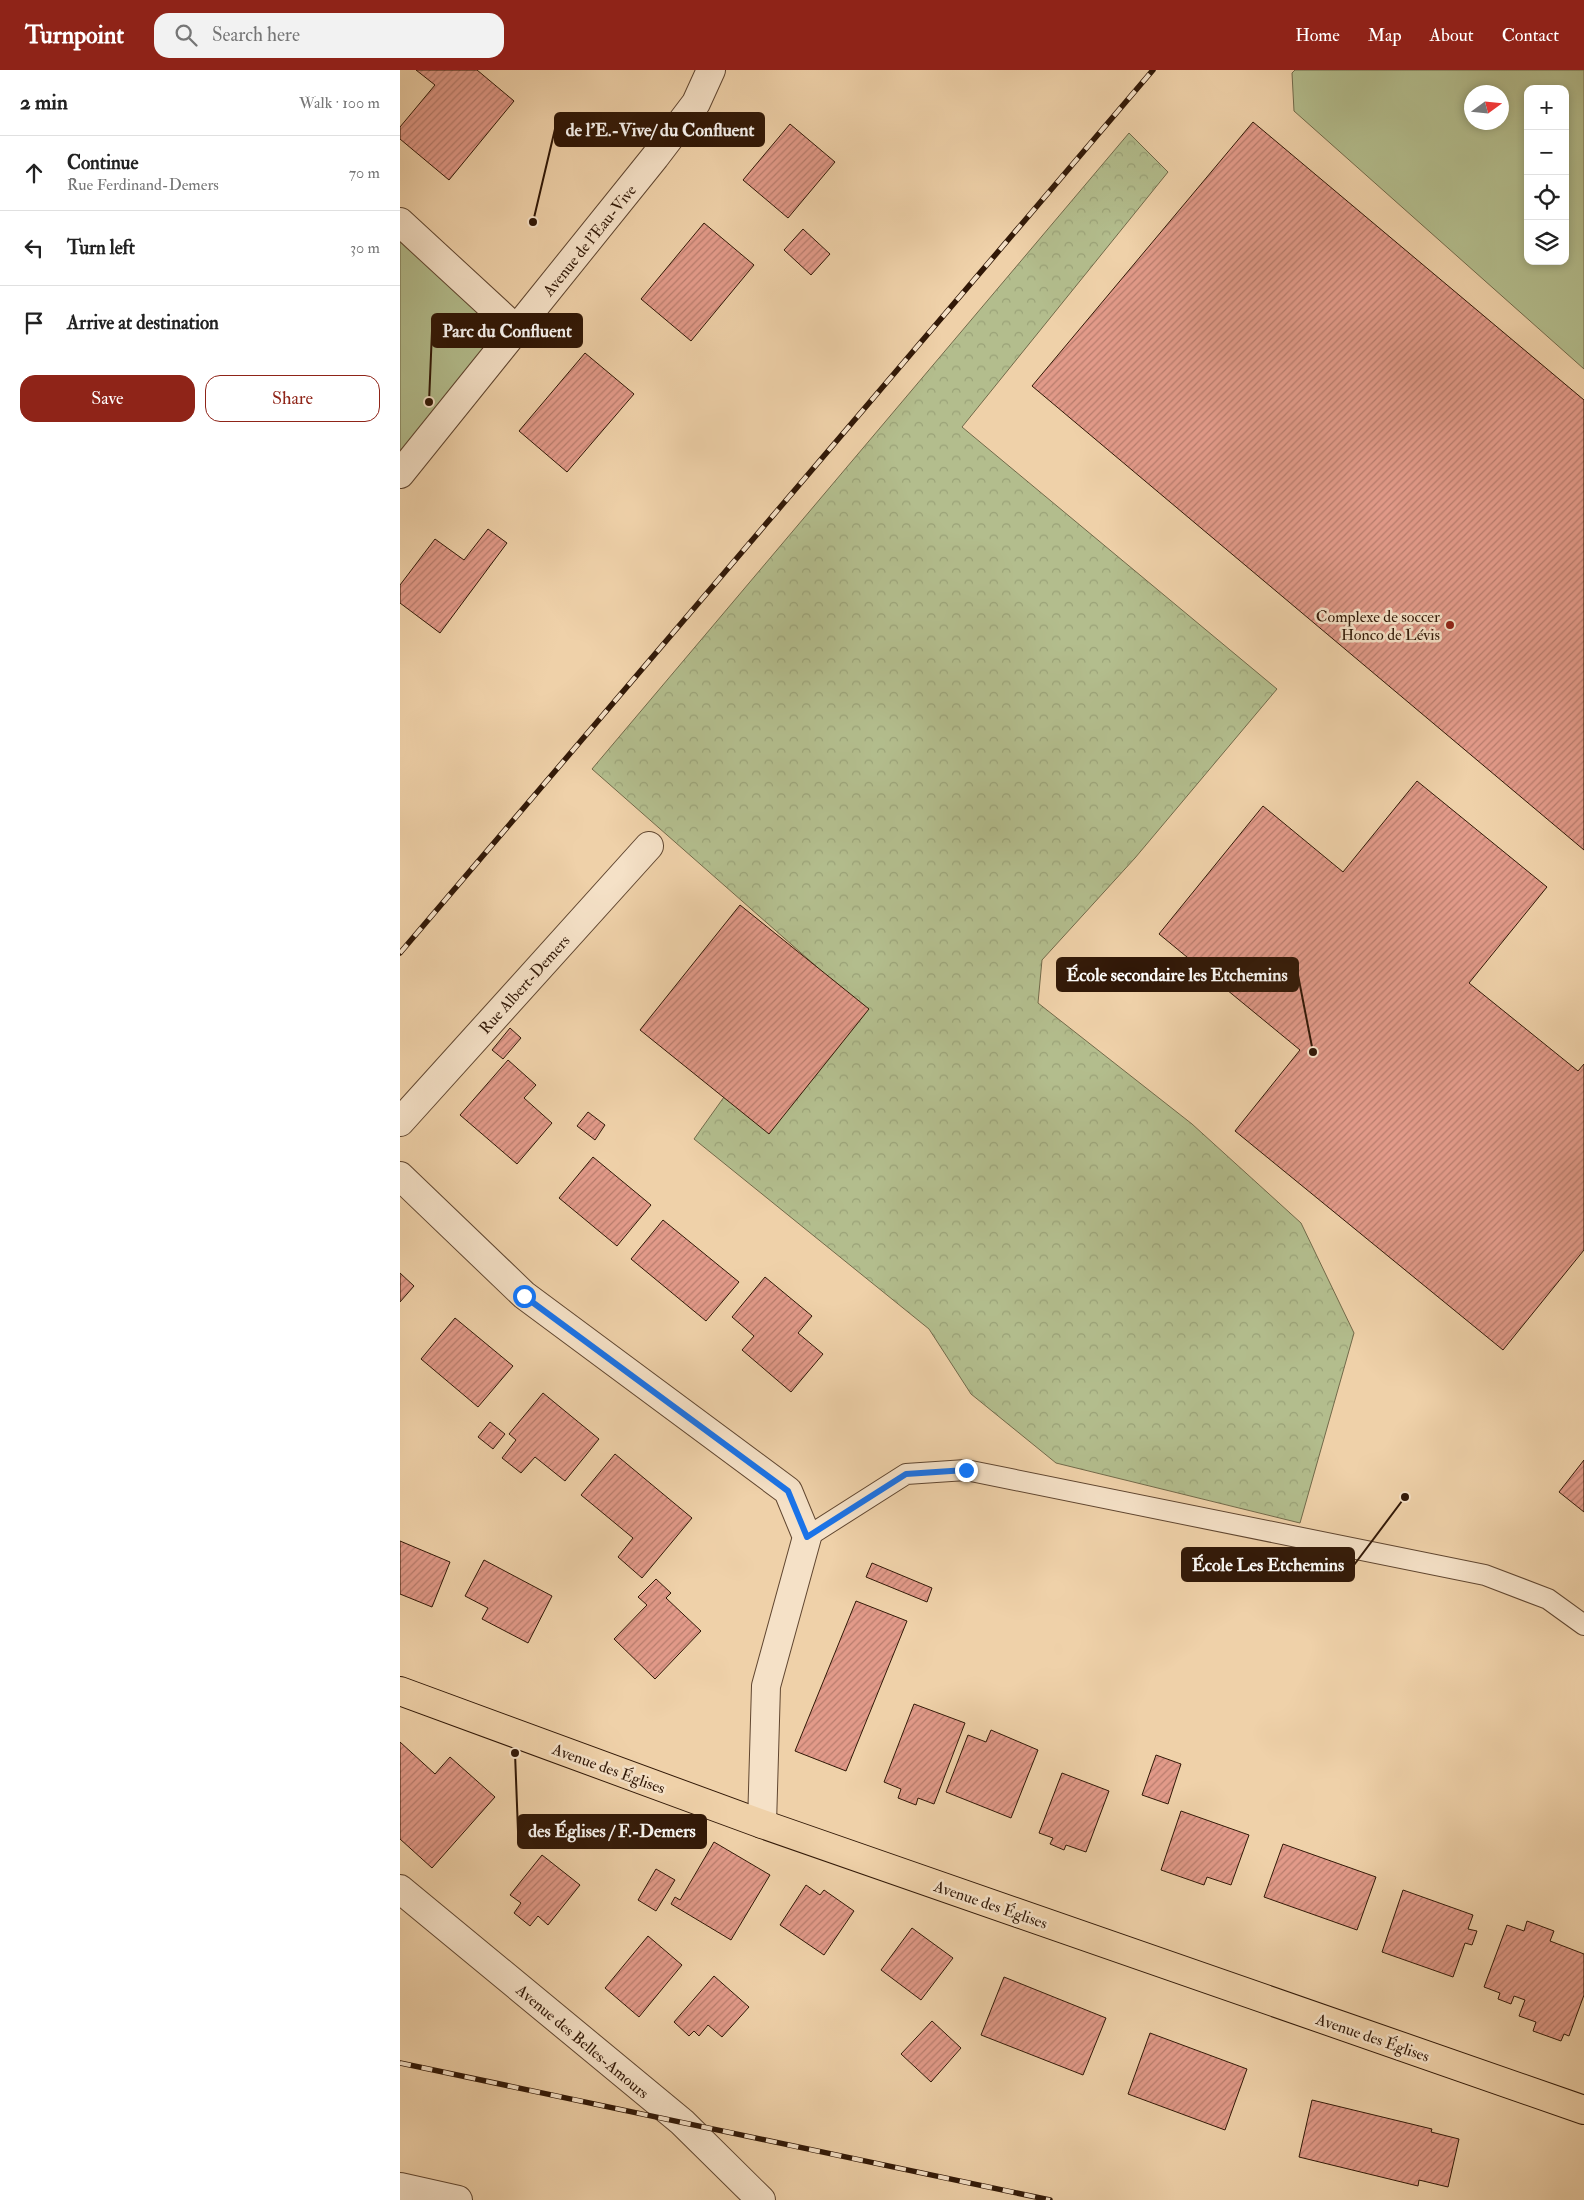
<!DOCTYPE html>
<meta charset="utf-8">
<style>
:root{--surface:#fff;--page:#f2f2f2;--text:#222;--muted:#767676;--line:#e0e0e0;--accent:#8f2418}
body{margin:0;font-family:"IM FELL Double Pica",serif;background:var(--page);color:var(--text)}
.controls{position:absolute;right:15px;top:15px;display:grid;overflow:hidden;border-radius:10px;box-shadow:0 2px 8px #0003}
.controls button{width:45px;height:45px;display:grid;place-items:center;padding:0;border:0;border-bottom:1px solid var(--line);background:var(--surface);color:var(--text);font:25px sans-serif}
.compass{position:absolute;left:1064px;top:15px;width:45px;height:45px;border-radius:50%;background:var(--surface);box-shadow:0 2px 8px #0003;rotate:75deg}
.stop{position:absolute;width:15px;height:15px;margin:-11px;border:4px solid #1a73e8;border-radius:50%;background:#fff}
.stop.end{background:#1a73e8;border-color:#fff;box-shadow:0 1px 5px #0008}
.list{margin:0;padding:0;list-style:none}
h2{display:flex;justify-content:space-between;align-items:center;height:65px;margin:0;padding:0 20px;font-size:21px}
h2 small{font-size:16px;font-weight:400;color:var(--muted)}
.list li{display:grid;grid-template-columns:32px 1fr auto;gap:15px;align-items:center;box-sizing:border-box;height:75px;padding:0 20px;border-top:1px solid var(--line)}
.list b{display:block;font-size:19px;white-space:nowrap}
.list p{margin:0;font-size:16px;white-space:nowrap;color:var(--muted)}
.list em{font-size:16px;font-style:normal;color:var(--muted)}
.actions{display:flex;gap:10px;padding:15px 20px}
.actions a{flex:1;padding:11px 0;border:1px solid var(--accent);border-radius:15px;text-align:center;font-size:18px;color:var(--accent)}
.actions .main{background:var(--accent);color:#fff}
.icon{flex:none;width:28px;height:28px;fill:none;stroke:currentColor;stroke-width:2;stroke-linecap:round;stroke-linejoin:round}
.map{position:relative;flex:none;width:1184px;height:2130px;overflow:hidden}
header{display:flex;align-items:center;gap:30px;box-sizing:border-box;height:70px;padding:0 25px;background:var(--accent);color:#fff}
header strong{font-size:24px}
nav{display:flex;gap:28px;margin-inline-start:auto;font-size:18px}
.search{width:350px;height:45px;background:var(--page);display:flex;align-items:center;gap:12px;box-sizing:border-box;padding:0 18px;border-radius:15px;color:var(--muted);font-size:19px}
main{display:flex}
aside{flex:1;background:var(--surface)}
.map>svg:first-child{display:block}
.green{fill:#b3bd8d;stroke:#726a4a;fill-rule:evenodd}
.forest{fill:url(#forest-crowns);stroke:#726a4a}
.building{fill:url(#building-hatch);stroke:#311807}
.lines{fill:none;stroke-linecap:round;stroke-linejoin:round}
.service-casing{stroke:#604630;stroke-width:22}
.minor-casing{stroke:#604630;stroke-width:30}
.tertiary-casing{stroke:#604630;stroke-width:30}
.primary-casing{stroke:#311807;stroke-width:30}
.service{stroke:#f5e1c7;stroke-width:20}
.minor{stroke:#f5e1c7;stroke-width:28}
.tertiary{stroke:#f5e1c7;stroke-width:28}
.primary{stroke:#efd1a9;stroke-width:28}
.rail-casing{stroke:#311807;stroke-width:5.5}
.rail{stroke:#f5e1c7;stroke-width:4;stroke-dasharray:11;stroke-linecap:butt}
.route{stroke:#1a73e8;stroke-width:6}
.poi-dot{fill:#8f2418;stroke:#f5e1c7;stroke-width:2}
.labels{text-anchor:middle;stroke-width:5;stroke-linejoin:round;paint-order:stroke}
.street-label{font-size:16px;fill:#311807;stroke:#f5e1c7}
.poi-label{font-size:16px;fill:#311807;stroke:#f5e1c7;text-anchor:end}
.leader{fill:none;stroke:#311807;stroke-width:2}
.callout-dot{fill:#311807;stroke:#f5e1c7;stroke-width:2}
.callout{fill:#311807;stroke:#311807;stroke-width:2}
.callout-label{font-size:18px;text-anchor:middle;font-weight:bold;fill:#fff}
</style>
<header>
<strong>Turnpoint</strong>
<div class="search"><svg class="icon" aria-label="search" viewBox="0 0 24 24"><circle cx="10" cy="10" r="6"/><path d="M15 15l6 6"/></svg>Search here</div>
<nav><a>Home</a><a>Map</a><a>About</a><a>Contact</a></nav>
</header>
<main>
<aside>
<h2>2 min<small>Walk · 100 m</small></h2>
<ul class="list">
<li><svg class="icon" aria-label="ahead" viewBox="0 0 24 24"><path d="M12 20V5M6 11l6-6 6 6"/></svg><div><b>Continue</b><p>Rue Ferdinand-Demers</p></div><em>70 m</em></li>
<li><svg class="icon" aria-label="left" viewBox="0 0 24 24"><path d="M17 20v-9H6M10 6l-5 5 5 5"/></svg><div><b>Turn left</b></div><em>30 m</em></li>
<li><svg class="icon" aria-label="arrive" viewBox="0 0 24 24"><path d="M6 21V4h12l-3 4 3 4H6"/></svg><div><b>Arrive at destination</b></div></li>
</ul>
<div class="actions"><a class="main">Save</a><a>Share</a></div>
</aside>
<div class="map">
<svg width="1184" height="2130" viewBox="0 0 1184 2130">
<defs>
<pattern id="forest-crowns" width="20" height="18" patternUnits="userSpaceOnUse" patternTransform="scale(1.25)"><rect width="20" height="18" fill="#b3bd8d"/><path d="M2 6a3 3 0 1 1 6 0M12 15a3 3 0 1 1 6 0" fill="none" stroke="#9aa278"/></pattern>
<pattern id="building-hatch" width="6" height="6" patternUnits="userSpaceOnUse" patternTransform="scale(1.25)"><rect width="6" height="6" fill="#e29a89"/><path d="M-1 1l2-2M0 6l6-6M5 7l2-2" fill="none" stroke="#b87d6e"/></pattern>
</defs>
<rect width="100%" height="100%" fill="#efd1a9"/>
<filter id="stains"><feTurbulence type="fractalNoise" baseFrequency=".004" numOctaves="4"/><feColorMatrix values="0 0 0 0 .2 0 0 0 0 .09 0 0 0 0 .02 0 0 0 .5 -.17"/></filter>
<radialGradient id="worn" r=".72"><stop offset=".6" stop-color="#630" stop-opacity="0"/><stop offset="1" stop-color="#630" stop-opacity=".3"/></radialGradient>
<g class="green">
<path d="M895 0H1184V299L894 41 892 3ZM1128 19H1165V191H1128ZM1102 22V52H1072V22Z"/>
<path d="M0 152 117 260 0 404Z"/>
</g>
<path class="forest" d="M729 63 768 102 562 357 877 619 735 788 642 890 638 933 792 1054 901 1153 954 1263 900 1453 656 1393 571 1324 529 1259 294 1069 417 897 192 699Z"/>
<g class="building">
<path d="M16 0H77L114 31 49 110 0 69V57L35 15Z"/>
<path d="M853 52 1184 330V780L632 316Z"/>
<path d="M390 54 435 92 388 148 343 110Z"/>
<path d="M304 153 354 195 291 271 241 229Z"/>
<path d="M403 159 430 184 411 205 384 180Z"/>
<path d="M185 283 234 324 167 402 119 361Z"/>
<path d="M88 459 107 473 40 563 0 533V515L35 469 64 490Z"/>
<path d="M1017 711 1147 817 1069 913 1178 1001 1184 994V1180L1103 1280 835 1061 900 980 759 864 863 736 943 802Z"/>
<path d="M340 835 469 939 369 1064 240 960Z"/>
<path d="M110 958 121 968 103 989 92 980Z"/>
<path d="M108 990 136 1015 124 1028 152 1053 117 1094 60 1045Z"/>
<path d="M188 1042 205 1055 195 1070 177 1056Z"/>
<path d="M193 1087 251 1135 217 1176 159 1128Z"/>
<path d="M263 1150 339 1212 306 1251 231 1189Z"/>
<path d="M0 1203 14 1216 0 1232Z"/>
<path d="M365 1207 412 1246 398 1263 423 1284 391 1322 342 1280 354 1266 332 1247Z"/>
<path d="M55 1248 113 1296 78 1337 21 1289Z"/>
<path d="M143 1323 199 1369 165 1411 135 1387 121 1403 102 1388 116 1370 109 1364Z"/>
<path d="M90 1352 105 1364 93 1379 78 1367Z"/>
<path d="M215 1384 292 1448 242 1508 218 1487 233 1468 181 1425Z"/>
<path d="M1184 1390V1442L1159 1422Z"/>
<path d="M0 1471 50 1492 32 1537 0 1524Z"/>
<path d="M84 1490 152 1526 128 1573 82 1549 88 1538 65 1526Z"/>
<path d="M472 1493 532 1518 527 1532 466 1507Z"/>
<path d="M256 1509 271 1523 266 1528 301 1561 255 1609 214 1569 247 1535 238 1527Z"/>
<path d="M456 1531 507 1551 446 1701 395 1681Z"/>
<path d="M514 1634 565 1653 534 1734 518 1728 516 1735 498 1728 501 1719 484 1712Z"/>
<path d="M591 1660 638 1680 611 1748 546 1722 568 1665 586 1672Z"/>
<path d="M0 1672 35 1704 50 1687 95 1727 32 1798 0 1769Z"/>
<path d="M756 1685 781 1694 768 1734 742 1725Z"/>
<path d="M662 1703 709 1721 686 1782 666 1775 664 1780 650 1774 653 1768 639 1763Z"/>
<path d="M781 1741 849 1765 831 1815 807 1807 804 1815 761 1800Z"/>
<path d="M314 1772 370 1805 331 1870 271 1834 275 1827 280 1830Z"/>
<path d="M883 1774 976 1807 957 1860 864 1827Z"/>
<path d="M142 1785 180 1815 148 1855 138 1846 130 1856 114 1843 121 1833 110 1825Z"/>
<path d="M256 1799 275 1810 256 1841 238 1830Z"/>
<path d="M406 1815 420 1825 424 1820 454 1841 424 1885 380 1855Z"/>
<path d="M1003 1820 1073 1845 1068 1859 1077 1861 1072 1875 1065 1873 1053 1907 982 1882Z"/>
<path d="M1127 1851 1154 1861 1150 1871 1184 1884V1925L1169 1966 1164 1964 1161 1971 1133 1961 1136 1952 1119 1946 1125 1930 1114 1926 1111 1934 1098 1929 1100 1923 1084 1917 1107 1855 1124 1861Z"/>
<path d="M512 1858 553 1888 521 1930 481 1900Z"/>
<path d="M248 1866 282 1895 239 1947 205 1918Z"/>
<path d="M314 1906 349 1937 322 1967 308 1955 299 1966 294 1961 289 1966 274 1952Z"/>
<path d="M604 1907 706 1948 683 2005 581 1965Z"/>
<path d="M532 1951 561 1978 531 2012 501 1984Z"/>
<path d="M750 1963 847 1999 825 2060 728 2024Z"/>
<path d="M912 2030 1032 2059 1031 2062 1059 2069 1048 2117 1019 2110 1018 2116 899 2087Z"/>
</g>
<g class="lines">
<g class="service-casing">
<path id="service" d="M407 1467 506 1404 566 1400 1085 1505 1148 1529 1184 1555"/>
</g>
<g class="minor-casing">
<g id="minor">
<path d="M0 152 117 260"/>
<path d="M0 404 255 87 296 33 311 0"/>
<path d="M0 1052 249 776"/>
<path d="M0 1106 124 1225 388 1421 407 1467 366 1616 362 1754"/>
<path d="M0 2117 58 2130"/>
</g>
</g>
<g class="tertiary-casing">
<path id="tertiary" d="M0 1819 282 2052 361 2130"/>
</g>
<g class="primary-casing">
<path id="primary" d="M0 1621 362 1754 1184 2040"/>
</g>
<use href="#service" class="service"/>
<use href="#minor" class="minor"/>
<use href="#tertiary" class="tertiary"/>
<use href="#primary" class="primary"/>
<g class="rail-casing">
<g id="rail">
<path d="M0 883 753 0"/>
<path d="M0 1993 650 2130"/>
</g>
</g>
<use href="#rail" class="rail"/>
</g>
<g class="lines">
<path class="route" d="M124 1226 388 1421 407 1467 506 1404 566 1400"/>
</g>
<circle class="poi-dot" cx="1050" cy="555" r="5"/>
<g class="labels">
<g class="street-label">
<text transform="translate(189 170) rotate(-51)" y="6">Avenue de l'Eau-Vive</text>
<text transform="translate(124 914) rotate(-48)" y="6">Rue Albert-Demers</text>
<text transform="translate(209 1698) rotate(20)" y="6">Avenue des Églises</text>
<text transform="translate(591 1834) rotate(19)" y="6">Avenue des Églises</text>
<text transform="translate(973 1967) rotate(19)" y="6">Avenue des Églises</text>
<text transform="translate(183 1971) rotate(40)" y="6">Avenue des Belles-Amours</text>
</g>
<g class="poi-label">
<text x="1040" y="552">Complexe de soccer<tspan x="1040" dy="18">Honco de Lévis</tspan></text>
</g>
</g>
<path class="leader" d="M133 152L155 59M29 332L32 261M913 982L898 905M1005 1427L954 1495M115 1683L118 1761"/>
<g class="callout-dot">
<circle cx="133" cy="152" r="5"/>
<circle cx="29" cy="332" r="5"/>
<circle cx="913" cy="982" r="5"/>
<circle cx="1005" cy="1427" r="5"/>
<circle cx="115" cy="1683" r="5"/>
</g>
<g class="callout">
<rect x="155" y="43" width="209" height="33" rx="5"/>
<rect x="32" y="244" width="150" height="33" rx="5"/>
<rect x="657" y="888" width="241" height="33" rx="5"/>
<rect x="782" y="1478" width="172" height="33" rx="5"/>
<rect x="118" y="1745" width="188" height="33" rx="5"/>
</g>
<g class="callout-label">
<text x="260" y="66">de l'E.-Vive/ du Confluent</text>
<text x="107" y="267">Parc du Confluent</text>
<text x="777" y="911">École secondaire les Etchemins</text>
<text x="868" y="1501">École Les Etchemins</text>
<text x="212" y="1767">des Églises / F.-Demers</text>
</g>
<rect width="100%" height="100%" filter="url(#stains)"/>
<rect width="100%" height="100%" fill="url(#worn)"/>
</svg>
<div class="controls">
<button>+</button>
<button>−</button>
<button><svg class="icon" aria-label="locate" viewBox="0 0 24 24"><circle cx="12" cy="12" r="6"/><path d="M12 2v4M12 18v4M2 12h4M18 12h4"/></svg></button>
<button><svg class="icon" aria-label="layers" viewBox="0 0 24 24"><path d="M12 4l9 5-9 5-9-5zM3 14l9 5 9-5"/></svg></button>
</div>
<svg class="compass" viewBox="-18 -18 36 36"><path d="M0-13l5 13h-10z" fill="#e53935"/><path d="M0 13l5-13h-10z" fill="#767676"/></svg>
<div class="stop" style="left:124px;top:1226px"></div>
<div class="stop end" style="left:566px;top:1400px"></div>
</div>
</main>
